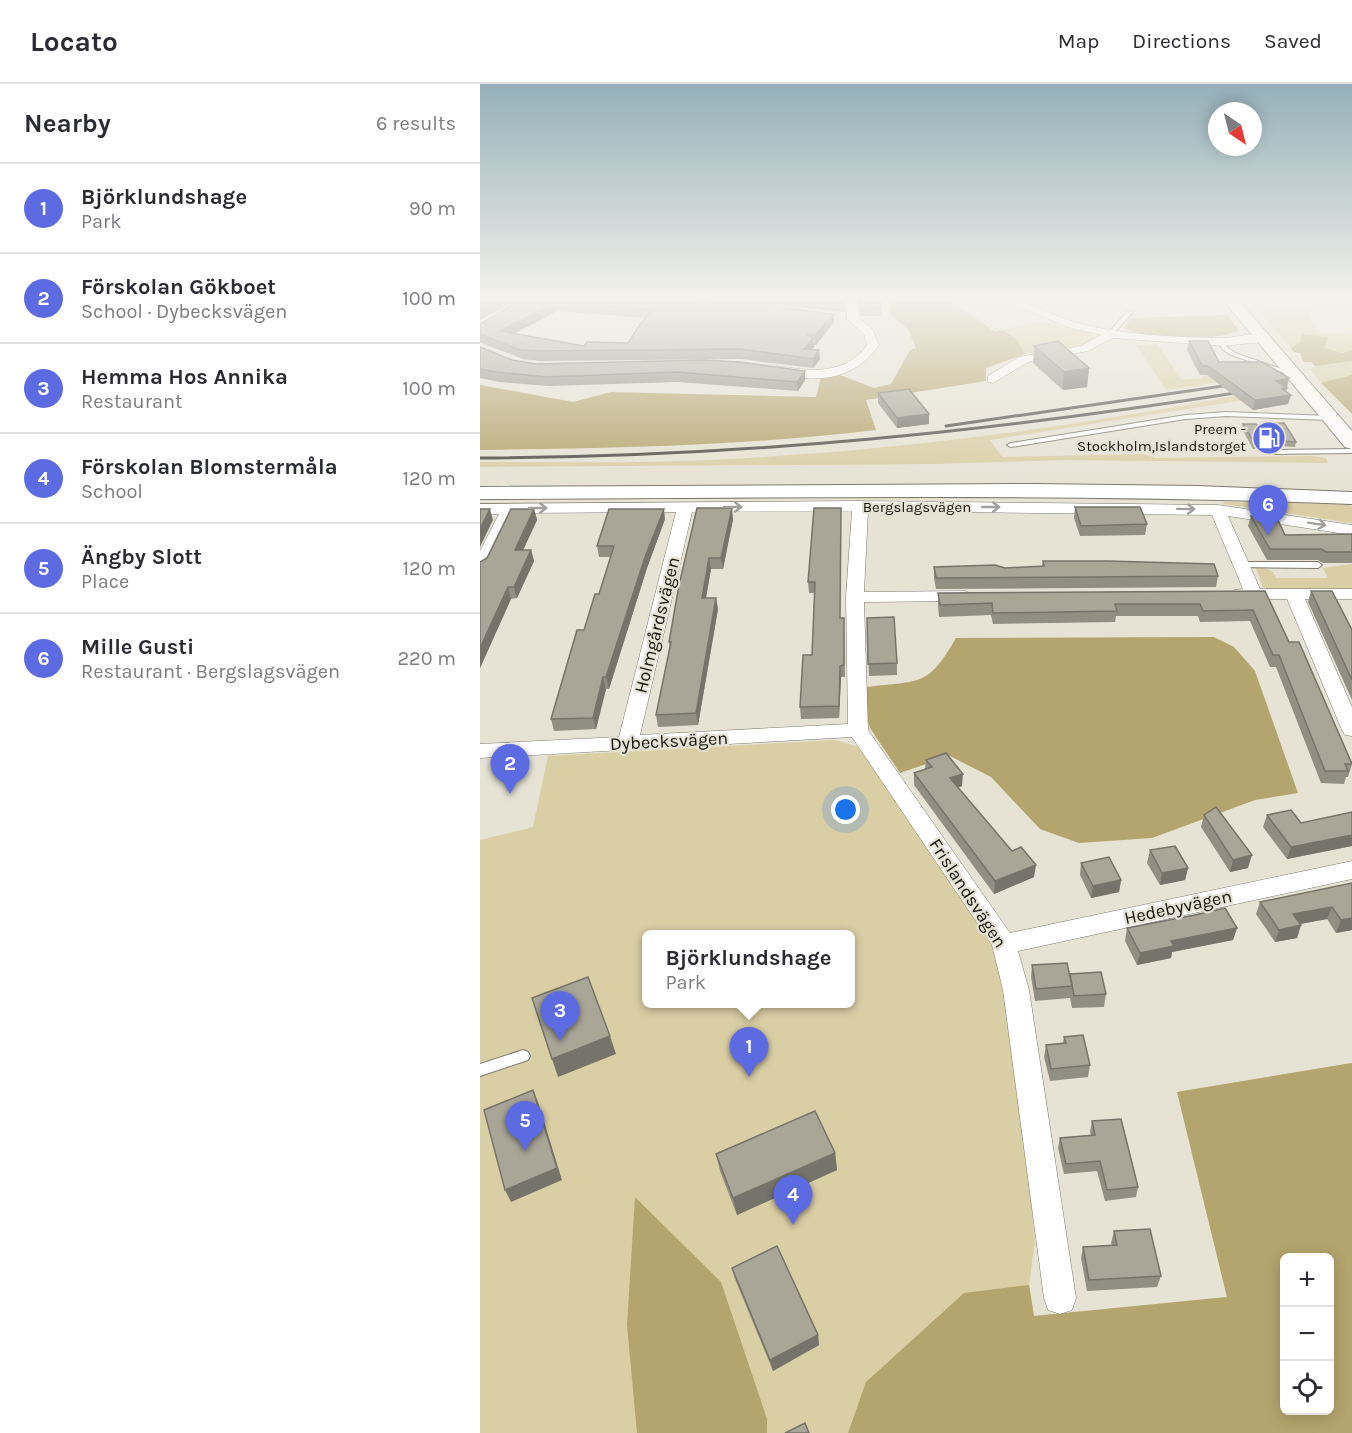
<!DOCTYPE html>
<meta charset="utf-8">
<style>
:root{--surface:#fff;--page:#f7f7f7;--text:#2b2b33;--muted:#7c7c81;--line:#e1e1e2;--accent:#5d6be3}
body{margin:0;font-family:Karla,sans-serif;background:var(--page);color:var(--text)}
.controls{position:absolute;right:18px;bottom:18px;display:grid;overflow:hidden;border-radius:9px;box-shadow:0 3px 15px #0003}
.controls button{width:54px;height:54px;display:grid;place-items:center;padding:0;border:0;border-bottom:2px solid var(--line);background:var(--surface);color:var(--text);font:30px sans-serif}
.compass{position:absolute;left:728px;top:18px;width:54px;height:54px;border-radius:50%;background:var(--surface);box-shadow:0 3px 15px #0003;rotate:145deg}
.you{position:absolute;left:366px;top:726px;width:21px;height:21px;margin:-15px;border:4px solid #fff;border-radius:50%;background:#1a73e8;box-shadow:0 0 0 9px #1a73e833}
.badge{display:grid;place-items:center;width:39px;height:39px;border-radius:50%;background:var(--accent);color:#fff;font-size:20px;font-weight:700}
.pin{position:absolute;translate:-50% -50px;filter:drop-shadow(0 2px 3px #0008)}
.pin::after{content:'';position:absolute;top:32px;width:21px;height:18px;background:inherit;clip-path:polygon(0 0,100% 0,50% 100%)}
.popup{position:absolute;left:162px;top:846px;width:213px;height:78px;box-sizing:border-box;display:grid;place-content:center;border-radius:9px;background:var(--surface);filter:drop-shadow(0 2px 4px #0005);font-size:20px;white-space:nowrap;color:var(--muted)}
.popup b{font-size:22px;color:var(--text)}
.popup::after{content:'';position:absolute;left:50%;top:100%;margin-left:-12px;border:12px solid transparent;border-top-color:var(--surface)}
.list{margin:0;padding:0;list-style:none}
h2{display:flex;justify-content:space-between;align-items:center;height:78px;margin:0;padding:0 24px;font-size:26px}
h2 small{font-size:20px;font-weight:400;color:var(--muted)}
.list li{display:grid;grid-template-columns:39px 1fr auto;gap:18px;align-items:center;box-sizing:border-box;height:90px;padding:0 24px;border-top:2px solid var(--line)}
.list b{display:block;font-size:22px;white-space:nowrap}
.list p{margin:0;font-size:20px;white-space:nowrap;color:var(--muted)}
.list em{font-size:20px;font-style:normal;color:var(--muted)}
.icon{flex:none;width:33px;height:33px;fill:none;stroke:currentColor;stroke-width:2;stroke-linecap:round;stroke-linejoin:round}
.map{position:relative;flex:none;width:872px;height:1349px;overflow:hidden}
header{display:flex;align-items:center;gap:36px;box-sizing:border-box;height:84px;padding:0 30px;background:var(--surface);border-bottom:2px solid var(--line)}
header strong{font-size:28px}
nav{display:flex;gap:33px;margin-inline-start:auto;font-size:21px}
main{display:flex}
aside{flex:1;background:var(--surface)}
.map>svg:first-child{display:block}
.green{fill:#dacea5;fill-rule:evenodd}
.forest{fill:#b4a46d;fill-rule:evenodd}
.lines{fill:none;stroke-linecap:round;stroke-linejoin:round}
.lane-casing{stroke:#7c786b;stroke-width:2}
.street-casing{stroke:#7c786b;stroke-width:1}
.secondary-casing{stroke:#7c786b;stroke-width:2}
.lane{fill:#fff;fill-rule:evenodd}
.street{fill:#fff;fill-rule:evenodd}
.secondary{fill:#fff;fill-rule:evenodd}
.rail{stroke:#504e47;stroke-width:3}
.wall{fill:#918e82;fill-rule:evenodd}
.shaded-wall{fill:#76746a}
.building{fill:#a9a597;stroke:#76746a;stroke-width:1.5;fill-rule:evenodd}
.oneway{stroke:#a1a09e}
.labels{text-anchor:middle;stroke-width:4.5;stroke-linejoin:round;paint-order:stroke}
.far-poi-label{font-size:15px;fill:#13120d;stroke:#e6e2d4;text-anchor:end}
.far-street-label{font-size:15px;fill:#13120d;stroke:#e6e2d4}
.street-label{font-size:18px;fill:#13120d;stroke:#e6e2d4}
</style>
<header>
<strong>Locato</strong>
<nav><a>Map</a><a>Directions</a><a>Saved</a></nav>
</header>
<main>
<aside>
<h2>Nearby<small>6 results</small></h2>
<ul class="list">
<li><span class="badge">1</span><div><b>Björklundshage</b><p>Park</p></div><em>90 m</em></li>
<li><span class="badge">2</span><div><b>Förskolan Gökboet</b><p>School · Dybecksvägen</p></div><em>100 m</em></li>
<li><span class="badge">3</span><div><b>Hemma Hos Annika</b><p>Restaurant</p></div><em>100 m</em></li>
<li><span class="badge">4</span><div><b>Förskolan Blomstermåla</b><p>School</p></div><em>120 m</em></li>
<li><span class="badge">5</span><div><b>Ängby Slott</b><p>Place</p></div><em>120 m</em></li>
<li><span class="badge">6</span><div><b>Mille Gusti</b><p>Restaurant · Bergslagsvägen</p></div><em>220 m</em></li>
</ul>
</aside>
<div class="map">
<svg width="872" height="1349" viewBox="0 0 872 1349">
<rect width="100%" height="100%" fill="#e6e2d4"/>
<g class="green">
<path d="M771 217H872L868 222 828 228 838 249 872 250V296L841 299 830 285 837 282 848 253 823 252 820 258 811 264Z"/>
<path d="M559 237 608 249 614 252 615 257 602 262 545 270 538 257 524 246Z"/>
<path d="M677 260 702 296 722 294 721 292H755V296L686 306 656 261Z"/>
<path d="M778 307 790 312 510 356 522 373 663 370 676 374 832 372 846 374 848 379 586 376 454 380 0 383V378C89 378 178 380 267 374 438 364 610 341 778 307Z"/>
<path d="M743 418 869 420 872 423V439L744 420Z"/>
<path d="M872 480V506H792L783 503 776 484C786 484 792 484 796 494H848L843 484Z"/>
<path d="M355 656 378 663 386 670 502 840 520 875 540 1014 555 1157 549 1201 554 1232 747 1213 697 1008 872 979V1349H0V756L53 743 68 672ZM167 850H371V920H167ZM804 1174H850V1326H804Z"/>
</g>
<g class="forest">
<path d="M410 217H472L515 248 524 246 538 257 545 270 506 284V297L386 316 396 346C263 362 134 364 0 366V301L93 318 131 308 336 313 341 293 360 291 394 304 411 300 430 266 436 264 428 245 410 230Z"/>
<path d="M747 231 759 246C743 258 659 254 644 244L651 234Z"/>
<path d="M822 250 848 253 844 264 862 269 872 267V277L835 282 831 278H823L820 269 814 268 811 264 820 258Z"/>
<path d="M872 291V330L841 299Z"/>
<path d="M734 553 754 563 775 587 818 709 775 716 672 754 599 759 560 745 511 693 470 672 420 689 390 644 386 632 387 603C441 596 447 604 476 554Z"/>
<path d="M872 979V1349H368L386 1298 484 1209 549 1201 554 1232 747 1213 697 1008ZM804 1174H850V1326H804Z"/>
<path d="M155 1113 241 1198 287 1335V1349H157L147 1241Z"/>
</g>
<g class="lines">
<g class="lane-casing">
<g id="lane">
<path d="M648 227 653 228 632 251H628V249Z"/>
<path d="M740 257H744L747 263 755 269 816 290 811 291 751 271 742 265Z"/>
<path d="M746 328 851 332 854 334 851 336 746 332 706 335 531 363 527 361 531 359 706 331Z"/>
<path d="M788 363H794L795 366 872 365V369L793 370 787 365Z"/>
<path d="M762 478H838L842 481 838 484 759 483V479Z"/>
<path d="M43 966 48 968 50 972 48 976 0 992V980Z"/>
</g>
</g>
<g class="street-casing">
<g id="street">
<path d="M366 217H378L379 234 393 246 399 261C374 298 333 299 293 289L291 286 297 282C330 287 365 292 387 261L384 250 367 235Z"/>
<path d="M527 217C552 217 572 232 597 239 642 251 693 253 740 254 753 255 779 245 789 254L783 258 742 262 633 254 608 267 548 278 513 299 508 298V292L539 273 601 262 621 251 587 243Z"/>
<path d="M380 417 738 421 872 441V451L748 432 780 505H872V515H825L872 623V652L865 651 862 646 807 515H760L751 510 754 506 763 505 732 431 388 427 384 508 485 507 494 512 485 517 384 518 388 646 530 849 872 777V795L538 867 549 906 596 1214 592 1226 580 1230 568 1226 564 1214 523 906 512 861 506 852 372 653 0 674V660L139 653 196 428 35 429 8 484 0 489V467L19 430H0V420ZM372 427 366 513 368 640 160 651 212 428Z"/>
</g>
</g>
<g class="secondary-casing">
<g id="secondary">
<path d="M744 217H759L872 347V365L865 363Z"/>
<path d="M551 400 718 402 872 408V420C581 409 291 414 0 415V403Z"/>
</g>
</g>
<use href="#lane" class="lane"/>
<use href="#street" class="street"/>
<use href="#secondary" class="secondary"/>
<g class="rail">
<path d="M466 342 757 300"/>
<path d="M0 374C262 373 509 348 768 307"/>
</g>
</g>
<g class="wall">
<path d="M39 217H216L354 238 336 261H334V263L332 265 339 266 340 275 333 284 261 275 59 277 43 275 1 259H0V240ZM77 227 166 234 148 259 104 262 34 250Z"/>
<path d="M233 217H364L365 228 267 218Z"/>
<path d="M378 217H403L400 232H381Z"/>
<path d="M709 257 739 278 807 303 806 304H807L806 308 811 311 808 320 773 326 727 291H720L707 266Z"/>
<path d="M554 262 609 284 607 303 583 306 553 279Z"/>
<path d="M0 263 32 276 56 280 325 296 318 307 198 298 69 302 19 298 0 294Z"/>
<path d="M398 309 449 340 417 344 398 319Z"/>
<path d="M763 340 780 344 816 358 815 363 788 361 785 365H773L762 345Z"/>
<path d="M595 423 667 440 665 451 600 452 594 434Z"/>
<path d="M54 425 57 436 43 466H51L54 477 37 514 31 515 0 584V478L7 474Z"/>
<path d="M771 432 805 451 872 450V479H843L838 476H787L768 442Z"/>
<path d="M361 434 360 534 364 546 365 593H361L359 634 321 635 320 623 332 571 335 509H329L328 498Z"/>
<path d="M185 435 167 484 129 605H126L116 645 74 647 71 635 104 546 119 510 131 473H119L117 462Z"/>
<path d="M253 435 243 485H231L226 514H236L238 525 218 641 178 643 176 631 190 564 189 558 199 501Z"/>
<path d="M563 477 738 492 736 503 456 505 454 494V483L525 484 562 482Z"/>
<path d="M785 507 809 558 872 680 868 693H866L864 700 841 699 796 583H790L770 537 720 538 718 532H636L635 538 513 540 511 531 459 533 458 520V509Z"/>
<path d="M831 507 872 546V616L828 518Z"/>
<path d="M387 534 417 579V591L389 592Z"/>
<path d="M446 676 482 702 478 704 554 793 514 810 434 701V689L445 685Z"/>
<path d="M872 728V762L807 775 783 743 787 731 821 739Z"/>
<path d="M724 731 768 784 750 788 721 743Z"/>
<path d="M670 766 708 784 705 796 680 801 667 779Z"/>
<path d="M601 779 641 796 639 808 611 814 600 791Z"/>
<path d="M872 799V846L856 849 847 835 820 840 821 841 817 854 795 858 776 830 780 818Z"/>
<path d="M647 844H757L753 856 692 868 691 874 657 881 645 857Z"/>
<path d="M552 881 590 891 626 910 624 923 592 924 590 914 555 917 551 893Z"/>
<path d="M584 953 610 981 608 993 570 997 564 973 566 961 583 959Z"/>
<path d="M612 1037 658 1103 656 1113 625 1117 617 1087 584 1090 578 1064 580 1054 611 1051 610 1048Z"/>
<path d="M355 1069 357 1086 257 1131 240 1087 236 1070Z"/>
<path d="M634 1147 681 1192 677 1203 607 1207 601 1174 603 1163 632 1161 631 1159Z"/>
<path d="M252 1184 338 1251 339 1261 293 1287 255 1195Z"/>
</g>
<g class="shaded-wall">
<path d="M16 217H34L0 236V226Z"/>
<path d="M401 217H403L400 232V224Z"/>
<path d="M75 218 77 227 22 256 20 247Z"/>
<path d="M354 230V238L336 261 335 251Z"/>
<path d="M333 254 334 263 324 274V265Z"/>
<path d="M339 266 340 275 333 284V275Z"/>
<path d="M609 284 607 303 583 306 584 288Z"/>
<path d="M325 287V296L318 307 317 298Z"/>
<path d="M809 294 807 303 794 306 796 297Z"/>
<path d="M807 304 805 312 811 311 808 320 773 326 775 316 802 305Z"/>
<path d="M449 330V340L417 344V334Z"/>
<path d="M252 424 253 435 243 485 241 474Z"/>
<path d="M10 425 13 436 0 463V445Z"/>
<path d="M54 425 57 436 38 477 35 466Z"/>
<path d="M184 425 185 435 167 484 129 605 126 593 165 473Z"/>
<path d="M51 466 54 477 37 514 34 503Z"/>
<path d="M229 474 231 485 224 525 222 514Z"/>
<path d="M28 503 31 515 0 584V564Z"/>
<path d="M236 514 238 525 218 641 216 629Z"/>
<path d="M360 582 361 593 359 634V622Z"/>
<path d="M123 593 126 605 116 645 113 634Z"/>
<path d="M483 690 482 702 469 707 470 694Z"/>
<path d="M872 751V762L807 775 811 763Z"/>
<path d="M772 771 768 784 750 788 753 776Z"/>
<path d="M556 781 554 793 514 810 515 797Z"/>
<path d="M708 784 705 796 680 801 682 789Z"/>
<path d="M641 796 639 808 611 814 613 802Z"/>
<path d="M852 823 847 835 809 842 813 830Z"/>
<path d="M872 834V846L856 849 861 836Z"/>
<path d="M821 841 817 854 795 858 799 846Z"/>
<path d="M757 844 753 856 692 868 691 874 657 881 660 869 691 857Z"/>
<path d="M130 952 136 970 78 993 72 975Z"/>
<path d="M53 1006 58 1018 82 1096 31 1118 25 1106Z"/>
<path d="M355 1069 357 1086 257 1131 253 1114Z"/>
<path d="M338 1251 339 1261 293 1287 290 1276Z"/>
</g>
<g class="building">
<path d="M0 217H16L0 226Z"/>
<path d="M39 217H216L266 219 354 230 335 251H328L333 254 324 265 339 266 333 275 260 265 57 267 40 266 0 250V240ZM75 218 174 226 161 239 148 259 107 258 104 262 20 247Z"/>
<path d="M341 217H364V220Z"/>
<path d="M380 217H401L400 224 381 223Z"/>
<path d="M578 257 609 284 584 288 554 262Z"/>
<path d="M709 257H728L739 278H782L809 294 796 297 807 304 802 305 811 311 775 316 728 282H722Z"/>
<path d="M0 263 32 276 56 280 223 276 260 278 325 287 317 298 196 288 66 293 17 288 0 285Z"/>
<path d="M429 305 449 330 417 334 398 309Z"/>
<path d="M804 339 816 358 789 356 786 360H775L763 340H776L780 344 786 340Z"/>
<path d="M595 423H660L667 440 601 442Z"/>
<path d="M217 424H252L241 474H229L222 514H236L216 629 176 631 191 558H189L199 501Z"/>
<path d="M334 424H361L360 534H364V581L360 582 359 622 320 623 323 571H332L335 498H328Z"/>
<path d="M0 425H10L0 445Z"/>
<path d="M31 425H54L35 466H51L34 503H28L0 564V478L7 474Z"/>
<path d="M129 425H184L165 473 126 593H123L113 634 71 635 97 546H104L115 510H119L134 462H117Z"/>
<path d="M771 432 797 434 805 451 872 450V468H846L841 465H790Z"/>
<path d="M563 477H628L734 480 738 492 456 494 454 483 515 481 525 484 564 482Z"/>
<path d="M785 507 809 558H819L872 680H865L868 687H845L799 571H793L773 526 723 527 720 520H635L637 527 513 529 512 519 460 521 458 509Z"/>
<path d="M831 507H852L872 546V596Z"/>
<path d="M414 533 417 579 388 580 387 534Z"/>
<path d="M466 669 483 690 470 694 532 767 541 763 556 781 515 797 434 689 452 683 446 676Z"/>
<path d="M736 723 772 771 753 776 724 731Z"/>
<path d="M811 726 821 739 872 728V751L811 763 787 731Z"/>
<path d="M695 762 708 784 682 789 670 766Z"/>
<path d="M629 773 641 796 613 802 601 779Z"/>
<path d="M872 799V834L861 836 852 823 813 830 821 841 799 846 780 818Z"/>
<path d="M745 824 757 844 691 857 694 862 660 869 647 844 715 831Z"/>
<path d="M587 879 592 902 556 905 552 881Z"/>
<path d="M621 888 626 910 594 912 590 890Z"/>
<path d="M108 893 130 952 72 975 52 914Z"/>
<path d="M603 951 610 981 571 985 566 961 586 959 584 953Z"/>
<path d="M53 1006 77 1084 25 1106 4 1026Z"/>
<path d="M335 1027 355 1069 253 1114 236 1070Z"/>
<path d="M641 1035 658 1103 627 1106 620 1077 586 1080 580 1054 615 1051 612 1037Z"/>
<path d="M670 1145 681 1192 609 1196 603 1163 637 1161 634 1147Z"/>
<path d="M297 1162 338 1251 290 1276 252 1184Z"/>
<path d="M325 1339 329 1349H305Z"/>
</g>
<defs><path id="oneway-shaft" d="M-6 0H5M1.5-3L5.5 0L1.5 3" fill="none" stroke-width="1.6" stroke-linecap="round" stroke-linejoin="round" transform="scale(1.5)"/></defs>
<g class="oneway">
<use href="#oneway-shaft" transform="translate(253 423)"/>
<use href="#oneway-shaft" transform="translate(511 423)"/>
<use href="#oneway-shaft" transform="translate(58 424)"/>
<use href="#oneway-shaft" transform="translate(706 425) rotate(1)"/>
<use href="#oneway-shaft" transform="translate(837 440) rotate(9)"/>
</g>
<linearGradient id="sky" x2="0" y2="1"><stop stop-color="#95b0b9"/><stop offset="0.53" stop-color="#f4f2ec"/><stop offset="1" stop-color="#f4f2ec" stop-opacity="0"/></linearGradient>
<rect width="872" height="406" fill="url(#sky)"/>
<defs>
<g id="fuel-disc" transform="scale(1.725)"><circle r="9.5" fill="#5d6be3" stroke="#e6e2d4"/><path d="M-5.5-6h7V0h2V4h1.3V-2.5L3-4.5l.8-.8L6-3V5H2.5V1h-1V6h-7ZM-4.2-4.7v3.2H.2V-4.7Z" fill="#fff"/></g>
</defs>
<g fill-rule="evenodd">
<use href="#fuel-disc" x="789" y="354"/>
</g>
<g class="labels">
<g class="far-poi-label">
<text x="766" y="350">Preem -<tspan x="766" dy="17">Stockholm,Islandstorget</tspan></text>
</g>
<g class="far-street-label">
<text x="437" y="428">Bergslagsvägen</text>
</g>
<g class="street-label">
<text transform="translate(177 541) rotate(-76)" y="6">Holmgårdsvägen</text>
<text transform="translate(189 657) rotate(-3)" y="6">Dybecksvägen</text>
<text transform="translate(488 809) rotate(57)" y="6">Frislandsvägen</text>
<text transform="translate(698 823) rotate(-12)" y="6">Hedebyvägen</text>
</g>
</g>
</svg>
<div class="controls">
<button>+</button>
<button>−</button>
<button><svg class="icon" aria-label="locate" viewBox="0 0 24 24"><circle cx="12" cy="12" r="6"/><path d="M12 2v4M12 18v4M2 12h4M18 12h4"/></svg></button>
</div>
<svg class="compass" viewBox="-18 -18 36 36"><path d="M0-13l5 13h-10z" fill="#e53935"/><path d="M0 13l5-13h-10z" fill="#7c7c81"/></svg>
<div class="you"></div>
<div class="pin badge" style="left:269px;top:993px">1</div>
<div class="popup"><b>Björklundshage</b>Park</div>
<div class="pin badge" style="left:30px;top:710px">2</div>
<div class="pin badge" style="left:80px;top:957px">3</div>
<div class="pin badge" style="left:313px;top:1141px">4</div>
<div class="pin badge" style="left:45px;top:1067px">5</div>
<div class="pin badge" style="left:788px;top:451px">6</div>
</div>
</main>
